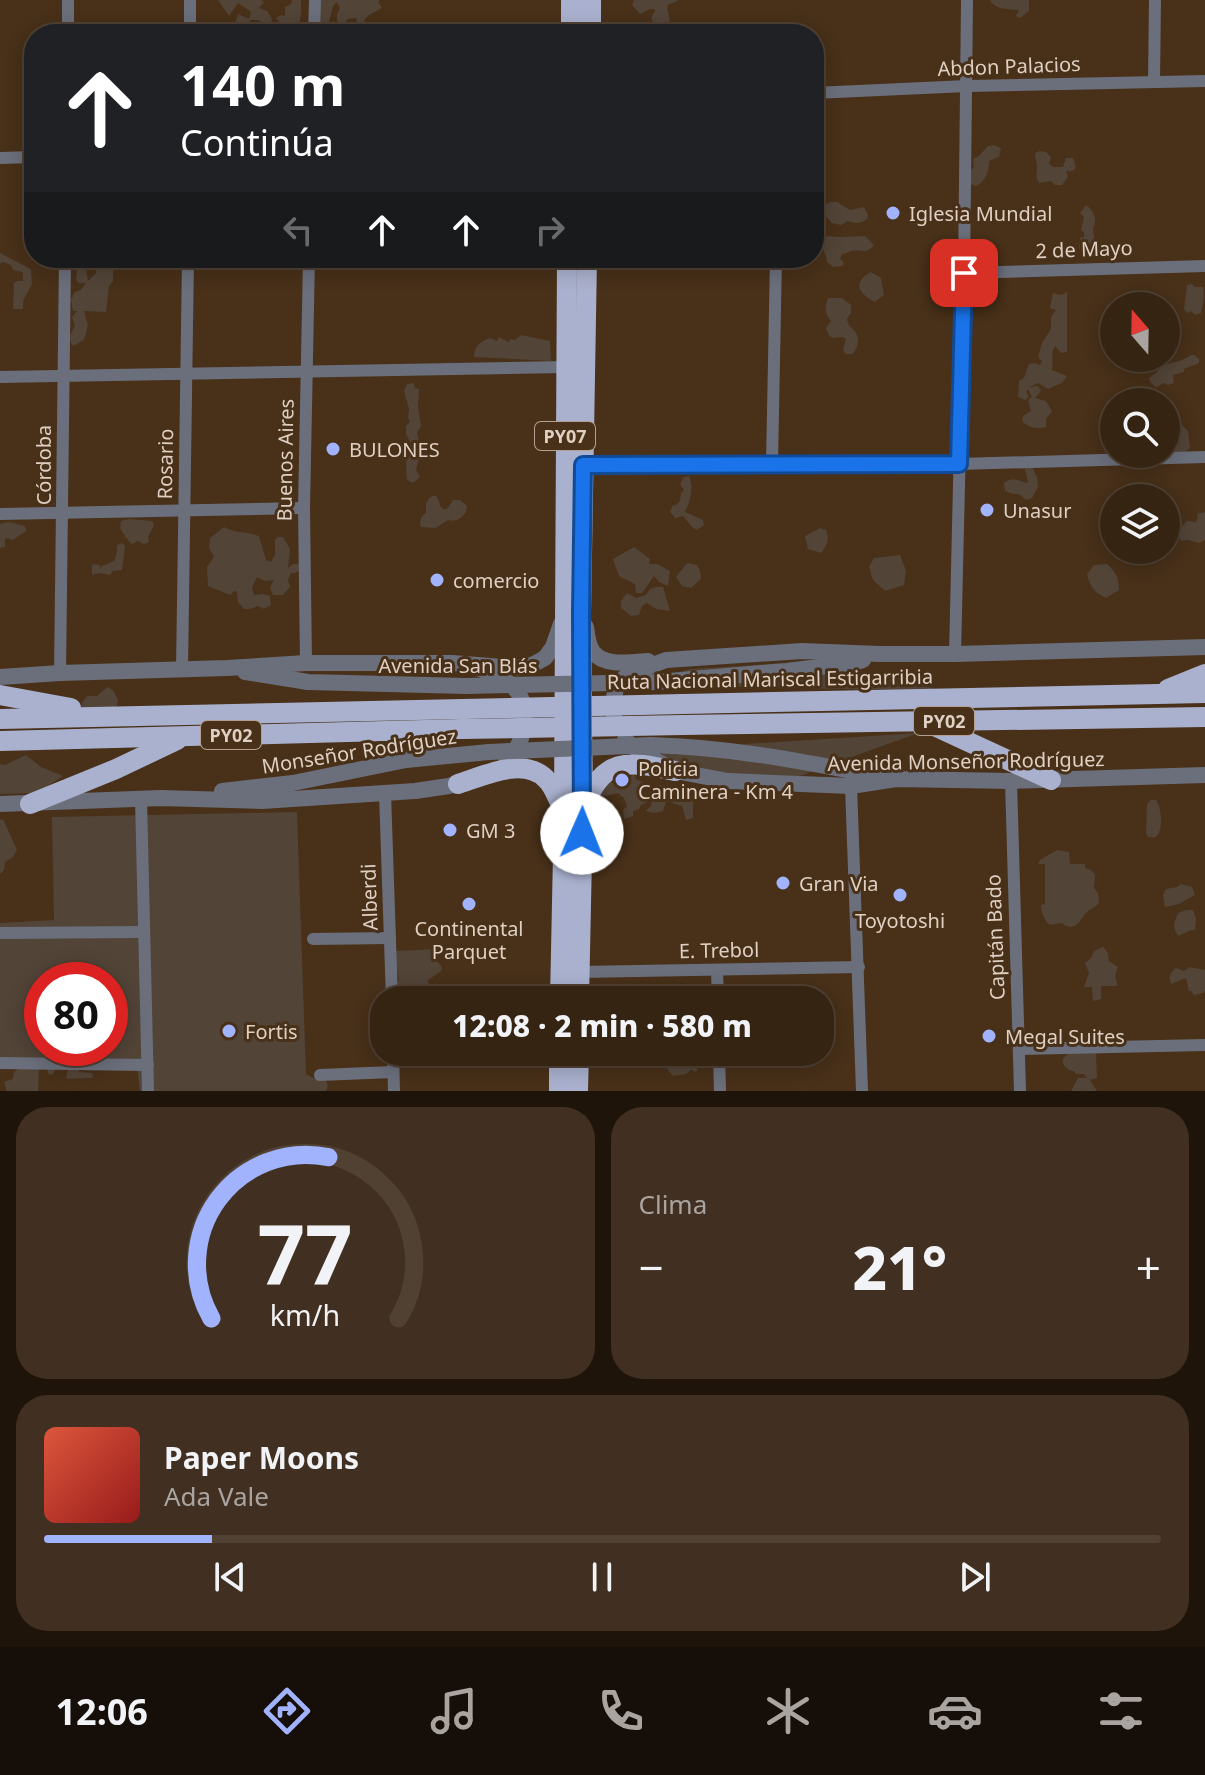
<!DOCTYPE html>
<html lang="es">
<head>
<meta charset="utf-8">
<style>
  body { margin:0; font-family:"Noto Sans",sans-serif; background:#413021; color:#f1f3f6; height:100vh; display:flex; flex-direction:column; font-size:30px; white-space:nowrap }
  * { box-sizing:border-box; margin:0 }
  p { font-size:26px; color:#aaa4a0 }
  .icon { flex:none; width:44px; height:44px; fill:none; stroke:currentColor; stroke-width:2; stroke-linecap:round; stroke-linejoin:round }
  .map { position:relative; height:1091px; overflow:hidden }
  .drawer { display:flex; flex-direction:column; gap:16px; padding:16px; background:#1e140a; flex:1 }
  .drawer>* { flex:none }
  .hud { position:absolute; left:24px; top:24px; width:800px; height:244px; border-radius:32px; box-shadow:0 4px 20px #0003,0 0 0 2px #504133; background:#202124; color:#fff; overflow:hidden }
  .needle { width:52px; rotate:340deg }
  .buttons { position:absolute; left:1100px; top:292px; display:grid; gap:16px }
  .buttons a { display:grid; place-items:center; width:80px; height:80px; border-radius:50%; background:#362413; box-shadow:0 4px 20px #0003,0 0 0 2px #504133; font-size:40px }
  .speed { position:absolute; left:24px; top:962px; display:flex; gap:16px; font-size:40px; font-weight:700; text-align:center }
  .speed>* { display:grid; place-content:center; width:104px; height:104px; border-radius:50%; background:#362413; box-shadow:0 4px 20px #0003,0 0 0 2px #504133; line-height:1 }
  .speed .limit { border:12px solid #d22; background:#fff; color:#111 }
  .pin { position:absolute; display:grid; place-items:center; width:68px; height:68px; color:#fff; margin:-34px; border-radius:16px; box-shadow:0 4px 12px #0006 }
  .me { position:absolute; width:88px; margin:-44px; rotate:1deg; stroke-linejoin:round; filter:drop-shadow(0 0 6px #0008) }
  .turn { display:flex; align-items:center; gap:28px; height:168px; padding:0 24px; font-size:36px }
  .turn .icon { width:104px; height:104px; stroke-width:2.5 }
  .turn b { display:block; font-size:56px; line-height:68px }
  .lanes { display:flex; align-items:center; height:76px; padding:0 24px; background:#0003; justify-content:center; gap:40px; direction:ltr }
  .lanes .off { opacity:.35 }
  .big { font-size:60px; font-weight:800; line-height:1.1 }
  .drawer .card { flex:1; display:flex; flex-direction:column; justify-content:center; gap:12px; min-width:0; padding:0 28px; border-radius:32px; background:#413021 }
  .drawer .dial { align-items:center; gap:0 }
  .dial svg { height:208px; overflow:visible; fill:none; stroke:#504133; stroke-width:7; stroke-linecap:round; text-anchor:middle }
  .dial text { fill:#f1f3f6; stroke:none }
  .song { display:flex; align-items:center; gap:24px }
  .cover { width:96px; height:96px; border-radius:12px; background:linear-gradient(135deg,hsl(10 70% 55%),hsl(0 70% 35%)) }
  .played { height:8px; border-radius:4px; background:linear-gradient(90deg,#a1b3fd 15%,#504133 15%) }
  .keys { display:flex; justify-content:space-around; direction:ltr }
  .heat { display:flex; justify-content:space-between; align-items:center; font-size:44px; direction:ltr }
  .drawer .tiles { flex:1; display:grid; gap:16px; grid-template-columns:1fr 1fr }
  .card:last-child { grid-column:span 2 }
  .trip { position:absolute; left:370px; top:986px; width:464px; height:80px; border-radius:32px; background:#362413; box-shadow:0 4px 20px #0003,0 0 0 2px #504133; font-weight:800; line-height:80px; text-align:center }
  .dock { display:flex; height:128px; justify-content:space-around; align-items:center; background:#160e08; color:#aaa4a0 }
  .dock .icon { width:56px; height:56px }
  .dock .active { color:#a1b3fd }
  .dock b { font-size:36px; color:#f1f3f6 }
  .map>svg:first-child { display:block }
  .green { fill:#524437; fill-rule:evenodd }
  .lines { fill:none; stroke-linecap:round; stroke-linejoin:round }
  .minor { stroke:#6b6f7b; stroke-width:12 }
  .tertiary { stroke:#6b6f7b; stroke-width:16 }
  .trunk { stroke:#aab1ce; stroke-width:20 }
  .tertiary-bridge { stroke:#6b6f7b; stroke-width:16 }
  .trunk-bridge { stroke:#aab1ce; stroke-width:20 }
  .route-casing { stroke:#114b97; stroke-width:20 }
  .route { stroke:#1a73e8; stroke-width:14 }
  .poi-dot { fill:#a1b3fd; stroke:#483019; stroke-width:3 }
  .labels { text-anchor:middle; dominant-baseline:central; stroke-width:6; stroke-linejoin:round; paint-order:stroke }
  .shield { fill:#483019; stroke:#b2a090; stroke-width:2 }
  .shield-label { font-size:18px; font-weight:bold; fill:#dfd0c3 }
  .street-label { font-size:20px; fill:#dfd0c3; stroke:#483019 }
  .poi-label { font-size:20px; fill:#dfd0c3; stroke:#483019; text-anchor:start }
</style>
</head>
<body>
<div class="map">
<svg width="1205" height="1091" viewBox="0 0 1205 1091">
  <rect width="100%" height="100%" fill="#483019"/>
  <!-- green -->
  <g class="green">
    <path d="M218,0H262L265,5L263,3L259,8L267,11L272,19L271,25L257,20H251L248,24H235L238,14L249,19L251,12L238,3L229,16Z"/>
    <path d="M292,0H301V15L297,34L291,31L292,34H288L276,18L281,15L285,16V7L291,4Z"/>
    <path d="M316,0H380L378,2L382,8C367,16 363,16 362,34H354L357,18L347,19L345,25L337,21V14L340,8L337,2L333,6L329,22L323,26L318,25Z"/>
    <path d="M634,0H679L668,5L667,8L670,20C665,26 661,27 654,24L651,18L655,11L654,9H650L640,14L632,5Z"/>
    <path d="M991,0H1029V11L1020,18L1016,16L1019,10C1008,9 997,10 990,1Z"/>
    <path d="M994,145L1001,148L999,157L989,161C989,172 986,181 976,186L971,184L969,173L974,167L973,159L979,156L988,146Z"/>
    <path d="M1040,151L1046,152L1051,157L1049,164L1053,167H1063L1066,158H1073L1076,167C1073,172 1071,171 1066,171L1068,177L1062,185H1055L1051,181L1039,183C1035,176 1037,174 1037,166C1037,162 1035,159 1035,153Z"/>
    <path d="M830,202H837L850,210L864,207L868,215L867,219C860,224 856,224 848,221L841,225L832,223L825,215L823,206Z"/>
    <path d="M1086,205C1094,211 1098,219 1093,229L1095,243L1092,254L1082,255L1079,248L1080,238L1084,237V232L1081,230L1084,217L1080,213Z"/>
    <path d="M829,236C841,238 852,236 865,236L874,245C867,255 860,249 851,251C848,252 845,254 842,254L840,259L844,263L842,266L833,267L827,262C827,253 820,250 823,239Z"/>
    <path d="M0,253L31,269L32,284L23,301V309H13L14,283L17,281H23V272L13,270L11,265L3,262L0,264Z"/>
    <path d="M97,258H132L131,261L116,266L113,272V281L109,286L106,312L84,311L88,325L84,340L73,346C67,336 71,334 75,326L72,317L77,311H73L71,300L75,292L81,290L86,283H79L76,280L77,269L82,267L86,270L88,281L96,273Z"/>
    <path d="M871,272L881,278L884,295L875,302C858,294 852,282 871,272Z"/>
    <path d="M1192,284L1195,287H1203C1205,294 1203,305 1201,313L1195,315L1191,311L1187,313L1184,309L1187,285Z"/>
    <path d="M1067,292V352L1061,353L1055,346C1050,354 1054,361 1052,370L1067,376L1062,383L1048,389L1038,383L1028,388L1038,386L1041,391L1035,398L1046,401L1052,411L1046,419V427C1036,429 1029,428 1022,421L1023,416L1031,411L1028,400L1032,397L1028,389L1026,392L1029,397L1025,400L1018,397L1019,381L1024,378L1029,364L1035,363L1040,365L1042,361L1038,357L1042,343L1051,329V317L1056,310L1050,308L1053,293L1061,295Z"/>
    <path d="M828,298H842L851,305V313L847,319L849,326C860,332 861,346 852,354H846L843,350L846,339L842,337L833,338L829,336L826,328L831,321C824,313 825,308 828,298Z"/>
    <path d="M521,335L550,341L551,361L474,357C474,346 481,341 490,338L497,341L499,337L509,342L510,339L515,340Z"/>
    <path d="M1191,355H1194L1199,359V363L1184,369V372L1173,375L1174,383L1168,385L1164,383L1156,387L1151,383L1149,378L1157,372L1158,368C1169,362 1181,363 1191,355Z"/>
    <path d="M414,383L415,388L419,389L418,407L421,426L417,432L420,446L416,452L419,458L416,470L420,477L413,483L407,480C406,468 405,455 411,444L406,434V426L410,422L408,418L409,409L404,391L407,384Z"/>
    <path d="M1180,423L1188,431L1190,448L1184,453H1169C1164,441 1172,431 1180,423Z"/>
    <path d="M1024,465H1031L1037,477L1038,487L1032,498L1026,500L1019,494H1013L1005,491L1004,483C1014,475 1018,482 1028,483Z"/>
    <path d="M689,476C694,487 690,503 685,512L703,520L704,525L697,530L692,527L683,516L675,518L670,512L673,505H676L680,501L681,493L684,490L680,484L684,477Z"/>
    <path d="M433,496H436C440,501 439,506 443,509H447L453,500H460L467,506L466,512C461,519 456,522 448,520L436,528L421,527C419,521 421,516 426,513V504L429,498Z"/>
    <path d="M1205,512V540L1199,543L1188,540L1181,541C1177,531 1180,529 1187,521L1196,522L1198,517L1197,514Z"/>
    <path d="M129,519L152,521L154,525L148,537L149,542L144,544L138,541L132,544C127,540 124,534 120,528L121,521Z"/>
    <path d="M9,522L25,526L26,531L13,540L5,538V547L0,548V524Z"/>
    <path d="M224,527C237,534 246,531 259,536L266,560L271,562L275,555V540L278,537H283L290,549L288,568L293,564H298L301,569L295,573H291L288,580L290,587L283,595H273L270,588L274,580L265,581L257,577L252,588L254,595L263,594L270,596L271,605L264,609L258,606L250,609H244L238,602L237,592L234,591L230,595L208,586L207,567L214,557L209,548L210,538Z"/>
    <path d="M820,528L826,530C830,539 827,545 821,553L808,549L805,536Z"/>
    <path d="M122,543L125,546L122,570L113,571L110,575L99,573L92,575V564L100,565V570L102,566L114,561L117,552V545Z"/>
    <path d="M634,547L650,559L649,564H657L670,571L668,586L659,582L654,576L642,593H636L635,584L619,576L613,559Z"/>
    <path d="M900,555L906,571L904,585L885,591L873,580L869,567L874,558Z"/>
    <path d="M687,563L697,565L700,571L701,579L691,588L682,586L676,577Z"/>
    <path d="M1107,564C1116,572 1119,578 1119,590L1106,598C1094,593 1090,586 1087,574L1094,565Z"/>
    <path d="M657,587H663L670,611L656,609L647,603L642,606L639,615L631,616L621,608V601L627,593L636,598L646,595L650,589Z"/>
    <path d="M802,662L947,691L682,686L644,681L691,669Z"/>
    <path d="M107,687L113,690L118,700L116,710L80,711L82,703L87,696H97Z"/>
    <path d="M918,733L800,776L725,775L634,751Z"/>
    <path d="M26,755L41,767L63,776L37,793L0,794V764L5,765Z"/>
    <path d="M634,774L637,780L643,782V790L648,798L649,793L658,785L669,786L673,792H689L693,794V818L686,820L682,806L669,802H666L663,811L654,813L645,811L651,806L652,801L649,799L648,802L641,805L639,809L633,811V816L624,819L623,810L627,806L624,798L618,793L598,798L610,782L613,783L616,780H626Z"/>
    <path d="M1151,800H1156C1162,808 1164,833 1155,837C1153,838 1150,837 1148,837L1146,833L1147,804Z"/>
    <path d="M297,812L306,1074L313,1078L324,1077L328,1086L326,1091H140L137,1067L77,1065L79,1072L92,1073L93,1078C84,1077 74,1080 66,1078L69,1064L56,1063L54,1073L50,1075L48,1073L46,1063L0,1060V923L54,920L52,817ZM42,980H110V1048H42Z"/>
    <path d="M3,819L17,850L13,857L5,862L4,870L0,874V820Z"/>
    <path d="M1057,850L1069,852L1070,864H1085V868L1091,870L1095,875L1094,888L1098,893L1099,903C1096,907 1092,908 1088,911C1079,918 1079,934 1061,923L1050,925C1044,921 1041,912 1041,905L1045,904V864H1038L1040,860Z"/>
    <path d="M1181,884L1192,887L1195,895L1179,904L1165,907L1163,895L1166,889L1177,887Z"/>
    <path d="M1186,910H1193L1196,919L1195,930H1191L1178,936C1172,927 1174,922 1178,913Z"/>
    <path d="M1103,947L1108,953L1109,961L1118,967L1115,976L1118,986H1101V999L1093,1001L1092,987H1084L1089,973L1085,963L1091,958L1094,951Z"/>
    <path d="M436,949L435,959L442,967L441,971L428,980L429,990L425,995L402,1000L396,995L394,986L399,980L397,968L391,967L396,951Z"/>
    <path d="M1189,967L1205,970V991L1203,993L1194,995L1191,991H1189L1186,978L1171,984C1168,976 1170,973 1176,968L1184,971Z"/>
    <path d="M1075,1049L1098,1051V1053L1096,1054L1097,1078L1090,1080L1097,1091H1071L1078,1078H1087L1084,1074H1076L1074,1071H1071C1056,1062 1064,1056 1075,1049Z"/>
    <path d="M672,1052H687L691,1062L698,1070L695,1072L691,1070L686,1074L673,1076L668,1070L666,1057Z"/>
    <path d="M21,1067H39L38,1091H7L4,1082L13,1079L14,1072Z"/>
  </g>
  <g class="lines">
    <!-- minor -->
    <g class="minor">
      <path d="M68,34V0"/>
      <path d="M190,34V0"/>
      <path d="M314,34L315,0"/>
      <path d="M1154,82L1155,0"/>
      <path d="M814,93L967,86L1205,81"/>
      <path d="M0,158L34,157"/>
      <path d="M964,273L1205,266"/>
      <path d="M0,377L565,367"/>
      <path d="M772,463L776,258"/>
      <path d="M583,465L959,464L1205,457"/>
      <path d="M0,514L304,508"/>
      <path d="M955,654L964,273L967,0"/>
      <path d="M306,663L304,508L309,258"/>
      <path d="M182,670L188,258"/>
      <path d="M60,673L65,258"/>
      <path d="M1011,781L1020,1091"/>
      <path d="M851,786L862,1091"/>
      <path d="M385,793L392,1000"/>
      <path d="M141,799L148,1091"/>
      <path d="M0,933L144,932"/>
      <path d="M313,939L390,938"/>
      <path d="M717,970L718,1000"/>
      <path d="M580,972L859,967"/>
      <path d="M1019,1049L1205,1045"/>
      <path d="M393,1052L394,1091"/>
      <path d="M719,1052L720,1091"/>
      <path d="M0,1063L148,1065"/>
      <path d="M320,1075L393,1072"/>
    </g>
    <!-- tertiary -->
    <g class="tertiary">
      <path d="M586,627C587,635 588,645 593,652C604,667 632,662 648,661"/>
      <path d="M469,665C501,676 529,685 524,725C522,739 518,750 506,758"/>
      <path d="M245,672L308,682L466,686"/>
      <path d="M0,677L60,673L227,668L306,663H452L515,668L532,665L545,658L553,647L561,624"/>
      <path d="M658,682L786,671L854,663L863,660"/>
      <path d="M614,716V697L616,689L623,679L629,674L666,660L802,651L880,654H955L1205,647"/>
      <path d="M625,740L640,752L675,771L728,781L851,786L896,779L1011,781L1205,775"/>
      <path d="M651,745C730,747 806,762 883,777"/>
      <path d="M222,791L293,783L406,760L489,752"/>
      <path d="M0,804L161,798L262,801L415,791L449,786L468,779"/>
    </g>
    <!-- trunk -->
    <g class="trunk">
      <path d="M571,34V0"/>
      <path d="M591,34V0"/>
      <path d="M1168,689L1205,674"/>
      <path d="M0,695L71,708"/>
      <path d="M683,704L1205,693"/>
      <path d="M0,719L463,709"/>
      <path d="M683,725L1205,717"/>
      <path d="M932,725L1051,780"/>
      <path d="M0,741L462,729"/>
      <path d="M458,784C483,776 524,756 546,779C554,786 557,798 562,807"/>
      <path d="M30,804L116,769L177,740"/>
      <path d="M583,809L581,613L587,258"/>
      <path d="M560,1000L564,805L567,258"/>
      <path d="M579,1000L583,809C603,757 626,760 675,771"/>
      <path d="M559,1091V1052"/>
      <path d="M578,1091L579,1052"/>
    </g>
    <!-- tertiary-bridge -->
    <g class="tertiary-bridge">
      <path d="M466,686L658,682"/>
      <path d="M489,752L651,745"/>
    </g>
    <!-- trunk-bridge -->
    <g class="trunk-bridge">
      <path d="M463,709L683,704"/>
      <path d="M462,729L683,725"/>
    </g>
  </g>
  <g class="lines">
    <!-- route casing -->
    <g class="route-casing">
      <path id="route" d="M582,833L581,613L583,465L959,464L964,273"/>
    </g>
    <!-- route -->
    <use href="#route" class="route"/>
  </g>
  <!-- markers -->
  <g class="poi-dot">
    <circle cx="893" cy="213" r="8"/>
    <circle cx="333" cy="449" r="8"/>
    <circle cx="987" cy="510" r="8"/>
    <circle cx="437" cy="580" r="8"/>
    <circle cx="622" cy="780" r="8"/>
    <circle cx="450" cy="830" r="8"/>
    <circle cx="783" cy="883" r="8"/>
    <circle cx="900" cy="895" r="8"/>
    <circle cx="469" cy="904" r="8"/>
    <circle cx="229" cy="1031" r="8"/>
    <circle cx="989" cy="1036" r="8"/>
  </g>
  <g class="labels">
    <!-- shield labels -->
    <g class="shield">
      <rect x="535" y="422" width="60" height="28" rx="6"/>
      <rect x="914" y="707" width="60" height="28" rx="6"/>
      <rect x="201" y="721" width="60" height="28" rx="6"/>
    </g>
    <g class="shield-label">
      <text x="565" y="436">PY07</text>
      <text x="944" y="721">PY02</text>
      <text x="231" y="735">PY02</text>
    </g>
    <!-- street labels -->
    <g class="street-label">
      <text transform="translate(1009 66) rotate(-2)">Abdon Palacios</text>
      <text transform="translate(1084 249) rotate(-2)">2 de Mayo</text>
      <text transform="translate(285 460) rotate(-89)">Buenos Aires</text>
      <text transform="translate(165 464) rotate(-89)">Rosario</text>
      <text transform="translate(43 465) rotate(-90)">Córdoba</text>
      <text x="458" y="665">Avenida San Blás</text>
      <text transform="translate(770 679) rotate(-1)">Ruta Nacional Mariscal Estigarribia</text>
      <text transform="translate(359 751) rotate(-9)">Monseñor Rodríguez</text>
      <text transform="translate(966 761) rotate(-1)">Avenida Monseñor Rodríguez</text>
      <text transform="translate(369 897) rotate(-92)">Alberdi</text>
      <text transform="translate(995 937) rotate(-92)">Capitán Bado</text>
      <text transform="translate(719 950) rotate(-1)">E. Trebol</text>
    </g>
    <!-- poi labels -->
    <g class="poi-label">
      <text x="909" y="213">Iglesia Mundial</text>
      <text x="349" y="449">BULONES</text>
      <text x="1003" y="510">Unasur</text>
      <text x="453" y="580">comercio</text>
      <text x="638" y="768">Policia<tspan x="638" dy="23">Caminera - Km 4</tspan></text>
      <text x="466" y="830">GM 3</text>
      <text x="799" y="883">Gran Via</text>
      <text x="900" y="920" text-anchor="middle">Toyotoshi</text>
      <text x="469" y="928" text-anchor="middle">Continental<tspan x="469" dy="23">Parquet</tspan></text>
      <text x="245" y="1031">Fortis</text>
      <text x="1005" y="1036">Megal Suites</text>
    </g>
  </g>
</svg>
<div class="buttons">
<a><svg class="needle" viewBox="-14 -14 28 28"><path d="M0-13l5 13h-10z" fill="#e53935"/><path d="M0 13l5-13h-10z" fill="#aaa4a0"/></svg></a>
<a><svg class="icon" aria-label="search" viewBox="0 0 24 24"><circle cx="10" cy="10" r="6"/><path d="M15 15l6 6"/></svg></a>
<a><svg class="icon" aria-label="layers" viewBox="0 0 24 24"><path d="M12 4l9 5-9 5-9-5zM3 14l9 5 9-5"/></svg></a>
</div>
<div class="speed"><div class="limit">80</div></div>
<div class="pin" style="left:964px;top:273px;background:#d93025"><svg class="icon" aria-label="arrive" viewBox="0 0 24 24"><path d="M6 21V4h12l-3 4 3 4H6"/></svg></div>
<svg class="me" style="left:582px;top:833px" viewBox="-20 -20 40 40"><circle r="19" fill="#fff"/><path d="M0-13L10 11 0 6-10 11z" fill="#1a73e8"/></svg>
<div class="trip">12:08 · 2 min · 580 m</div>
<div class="hud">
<div class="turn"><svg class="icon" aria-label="ahead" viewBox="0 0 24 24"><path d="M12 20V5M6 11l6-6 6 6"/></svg><div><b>140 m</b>Continúa</div></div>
<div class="lanes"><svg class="icon off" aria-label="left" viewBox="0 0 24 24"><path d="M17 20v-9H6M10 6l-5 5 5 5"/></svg><svg class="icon" aria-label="ahead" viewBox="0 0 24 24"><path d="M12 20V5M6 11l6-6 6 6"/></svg><svg class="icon" aria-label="ahead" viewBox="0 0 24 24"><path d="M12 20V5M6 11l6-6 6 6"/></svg><svg class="icon off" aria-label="right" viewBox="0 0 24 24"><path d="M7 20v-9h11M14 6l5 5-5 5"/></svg></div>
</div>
</div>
<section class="drawer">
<div class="tiles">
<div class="card dial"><svg viewBox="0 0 100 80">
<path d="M14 69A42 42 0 1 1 86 69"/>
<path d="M14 69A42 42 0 0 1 59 7" stroke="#a1b3fd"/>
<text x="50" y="56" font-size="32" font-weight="700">77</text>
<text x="50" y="72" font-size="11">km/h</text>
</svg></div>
<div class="card"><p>Clima</p>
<div class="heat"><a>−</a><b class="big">21°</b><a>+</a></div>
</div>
<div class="card">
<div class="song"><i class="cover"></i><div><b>Paper Moons</b><p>Ada Vale</p></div></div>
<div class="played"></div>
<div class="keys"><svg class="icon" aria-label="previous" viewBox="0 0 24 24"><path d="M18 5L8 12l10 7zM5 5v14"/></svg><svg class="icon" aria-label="pause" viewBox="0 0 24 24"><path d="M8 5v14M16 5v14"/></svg><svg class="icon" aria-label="next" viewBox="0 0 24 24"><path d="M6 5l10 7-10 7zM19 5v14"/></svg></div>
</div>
</div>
</section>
<nav class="dock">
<b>12:06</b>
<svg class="icon active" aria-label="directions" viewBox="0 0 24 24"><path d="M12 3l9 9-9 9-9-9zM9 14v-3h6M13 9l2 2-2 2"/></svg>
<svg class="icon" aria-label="music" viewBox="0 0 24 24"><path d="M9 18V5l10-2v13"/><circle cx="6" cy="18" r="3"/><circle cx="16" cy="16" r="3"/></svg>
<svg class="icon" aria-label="phone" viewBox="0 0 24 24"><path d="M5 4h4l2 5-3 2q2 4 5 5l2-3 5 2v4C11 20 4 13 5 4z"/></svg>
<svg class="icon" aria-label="climate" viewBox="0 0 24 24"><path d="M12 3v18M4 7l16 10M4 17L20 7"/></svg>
<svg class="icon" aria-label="car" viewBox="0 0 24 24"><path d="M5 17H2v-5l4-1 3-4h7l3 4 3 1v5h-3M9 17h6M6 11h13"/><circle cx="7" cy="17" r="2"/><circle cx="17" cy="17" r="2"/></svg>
<svg class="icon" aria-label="filters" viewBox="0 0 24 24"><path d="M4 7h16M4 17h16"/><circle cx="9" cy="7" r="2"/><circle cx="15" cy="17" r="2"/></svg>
</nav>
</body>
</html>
